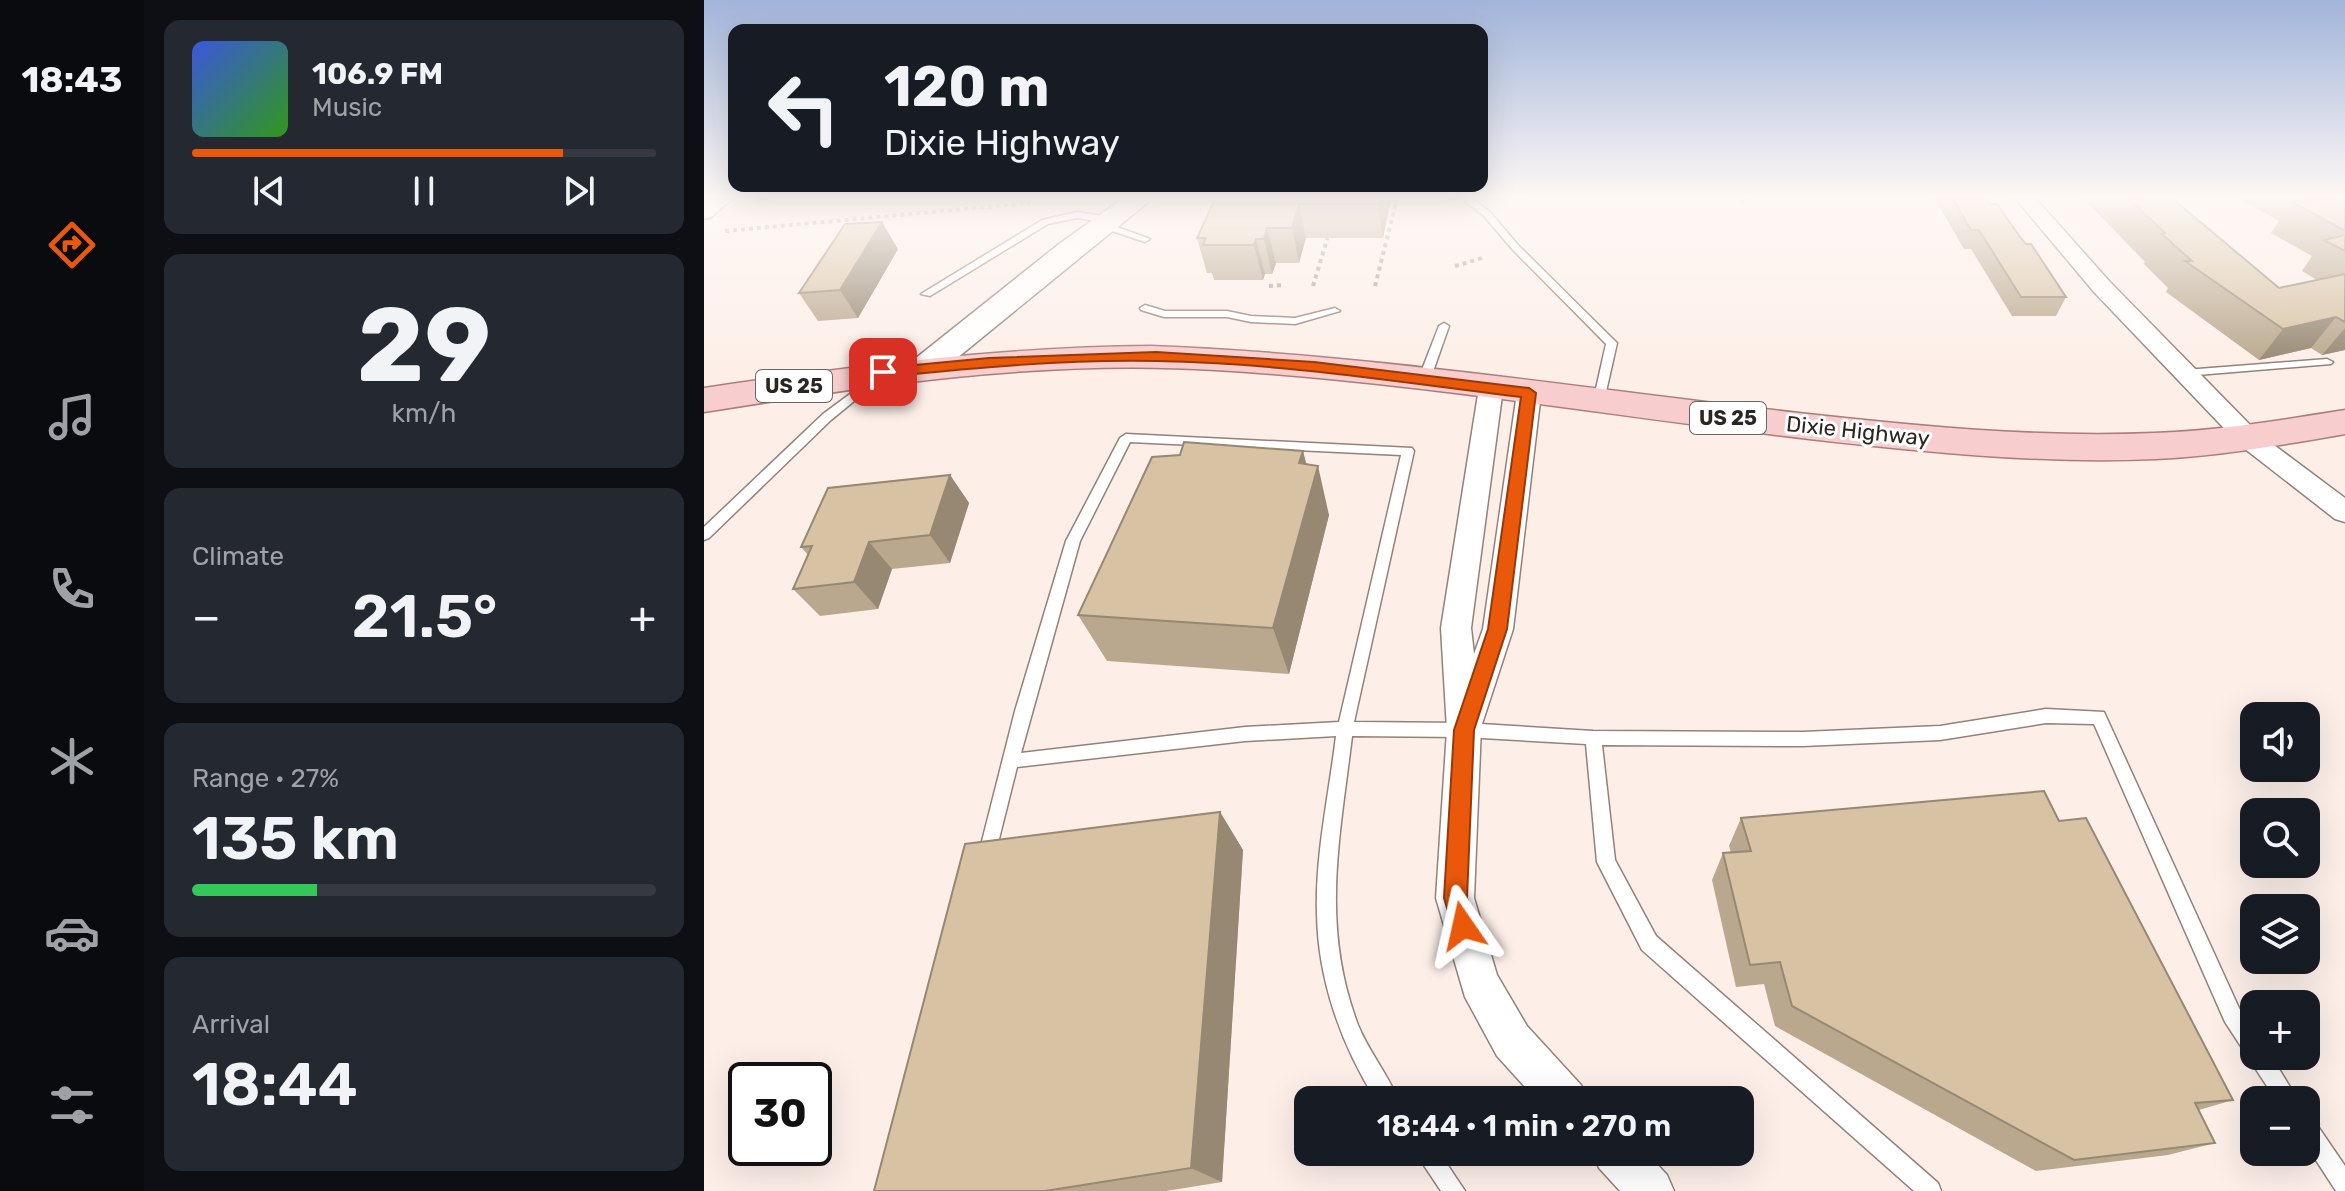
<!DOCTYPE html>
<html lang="en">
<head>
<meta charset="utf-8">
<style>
  body { margin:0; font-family:Rubik,sans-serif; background:#242831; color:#f1f3f6; height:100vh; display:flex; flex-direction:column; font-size:30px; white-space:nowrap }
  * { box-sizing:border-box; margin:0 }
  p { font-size:26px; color:#9ea1a6 }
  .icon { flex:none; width:44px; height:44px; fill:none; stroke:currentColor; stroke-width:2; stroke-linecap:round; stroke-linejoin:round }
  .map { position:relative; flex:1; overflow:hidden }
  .details { display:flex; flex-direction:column; gap:20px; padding:20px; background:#0d0f14; width:560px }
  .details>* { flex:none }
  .guide { position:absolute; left:24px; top:24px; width:760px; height:168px; border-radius:16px; box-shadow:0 8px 32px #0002; background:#171b24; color:#f1f3f6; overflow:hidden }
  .controls { position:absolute; left:1536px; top:702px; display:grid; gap:16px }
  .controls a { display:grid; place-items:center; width:80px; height:80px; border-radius:16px; background:#171b24; box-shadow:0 8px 32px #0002; font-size:40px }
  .speed { position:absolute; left:24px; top:1062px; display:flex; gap:16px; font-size:40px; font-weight:700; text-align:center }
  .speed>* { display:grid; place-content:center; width:104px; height:104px; border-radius:50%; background:#171b24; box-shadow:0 8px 32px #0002; line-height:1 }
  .speed .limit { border:4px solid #111; border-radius:12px; background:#fff; color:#111 }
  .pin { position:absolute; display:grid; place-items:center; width:68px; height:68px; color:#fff; margin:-34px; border-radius:16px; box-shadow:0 4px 12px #0006 }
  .me { position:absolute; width:88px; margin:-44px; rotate:349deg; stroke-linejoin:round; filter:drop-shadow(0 0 6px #0008) }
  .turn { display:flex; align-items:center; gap:28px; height:168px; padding:0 24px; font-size:36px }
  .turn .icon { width:104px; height:104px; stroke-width:2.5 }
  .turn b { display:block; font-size:56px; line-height:68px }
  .big { font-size:60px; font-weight:600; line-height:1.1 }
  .details .widget { flex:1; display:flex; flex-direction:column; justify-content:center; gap:12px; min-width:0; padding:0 28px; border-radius:16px; background:#242831 }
  .details .dial { align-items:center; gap:0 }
  .dial b { font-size:104px; line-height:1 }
  .song { display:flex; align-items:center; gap:24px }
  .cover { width:96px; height:96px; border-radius:12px; background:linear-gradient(135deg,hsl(230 70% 55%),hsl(110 70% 35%)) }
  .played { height:8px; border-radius:4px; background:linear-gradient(90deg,#ea580c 80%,#363941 80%) }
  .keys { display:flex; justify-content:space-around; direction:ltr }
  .heat { display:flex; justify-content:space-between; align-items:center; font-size:44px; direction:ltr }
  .charge { height:12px; border-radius:6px; background:linear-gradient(90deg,#34c759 27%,#363941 0) }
  .trip { position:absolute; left:590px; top:1086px; width:460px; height:80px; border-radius:16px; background:#171b24; box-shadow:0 8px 32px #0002; font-weight:600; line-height:80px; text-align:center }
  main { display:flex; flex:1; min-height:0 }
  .dock { display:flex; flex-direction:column; width:144px; justify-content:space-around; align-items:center; background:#090b0e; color:#9ea1a6 }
  .dock .icon { width:56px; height:56px }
  .dock .selected { color:#ea580c }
  .dock b { font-size:36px; color:#f1f3f6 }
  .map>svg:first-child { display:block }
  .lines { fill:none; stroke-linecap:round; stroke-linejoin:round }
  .lane-casing { stroke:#91827a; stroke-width:3 }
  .street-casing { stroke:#91827a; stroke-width:3 }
  .secondary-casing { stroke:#91827a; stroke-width:3 }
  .primary-casing { stroke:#ac7c7c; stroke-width:3 }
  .path { stroke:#a99f99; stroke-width:4; stroke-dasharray:4 4; stroke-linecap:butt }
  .lane { fill:#fff; fill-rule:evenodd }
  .street { fill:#fff; fill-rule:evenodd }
  .secondary { fill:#fff; fill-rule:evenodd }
  .primary { fill:#f7cdcd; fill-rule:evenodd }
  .wall { fill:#b9a88d }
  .shaded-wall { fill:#968873 }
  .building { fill:#d7c3a4; stroke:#968873; stroke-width:2 }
  .route { fill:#ea580c; stroke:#983908; stroke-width:2 }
  .labels { text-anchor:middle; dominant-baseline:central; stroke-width:6; stroke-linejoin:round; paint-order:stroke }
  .shield { fill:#fff; stroke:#6b6765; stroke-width:2 }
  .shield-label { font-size:20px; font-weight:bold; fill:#2c2623 }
  .street-label { font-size:22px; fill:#2c2623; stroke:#fff }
</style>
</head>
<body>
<main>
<nav class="dock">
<b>18:43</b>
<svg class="icon selected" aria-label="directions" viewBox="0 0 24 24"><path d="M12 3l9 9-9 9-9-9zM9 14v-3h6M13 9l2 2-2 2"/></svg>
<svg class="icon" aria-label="music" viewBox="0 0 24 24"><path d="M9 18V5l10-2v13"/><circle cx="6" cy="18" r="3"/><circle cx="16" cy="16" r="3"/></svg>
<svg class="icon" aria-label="phone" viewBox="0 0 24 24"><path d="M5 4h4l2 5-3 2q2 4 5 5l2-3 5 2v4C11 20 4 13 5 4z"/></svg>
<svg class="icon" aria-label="climate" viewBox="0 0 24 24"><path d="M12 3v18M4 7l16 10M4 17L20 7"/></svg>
<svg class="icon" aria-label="car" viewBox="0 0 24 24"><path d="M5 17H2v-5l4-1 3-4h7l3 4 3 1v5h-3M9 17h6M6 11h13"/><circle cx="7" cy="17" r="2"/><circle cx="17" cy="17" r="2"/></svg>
<svg class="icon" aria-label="filters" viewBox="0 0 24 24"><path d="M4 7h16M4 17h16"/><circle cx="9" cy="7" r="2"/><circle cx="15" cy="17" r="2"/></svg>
</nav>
<section class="details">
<div class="widget">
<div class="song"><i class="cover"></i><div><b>106.9 FM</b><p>Music</p></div></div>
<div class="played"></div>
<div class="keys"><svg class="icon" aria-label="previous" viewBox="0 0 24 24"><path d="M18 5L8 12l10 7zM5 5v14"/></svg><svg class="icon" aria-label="pause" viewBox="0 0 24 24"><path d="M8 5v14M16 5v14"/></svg><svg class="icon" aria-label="next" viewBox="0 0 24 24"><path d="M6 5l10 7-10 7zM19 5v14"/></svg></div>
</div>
<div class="widget dial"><b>29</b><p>km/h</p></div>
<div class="widget"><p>Climate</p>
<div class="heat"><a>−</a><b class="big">21.5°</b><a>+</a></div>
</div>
<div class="widget"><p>Range · 27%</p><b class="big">135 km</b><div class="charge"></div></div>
<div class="widget"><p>Arrival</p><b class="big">18:44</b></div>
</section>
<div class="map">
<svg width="1641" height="1191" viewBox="0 0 1641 1191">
  <rect width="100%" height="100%" fill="#fdefe8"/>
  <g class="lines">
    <!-- lane casing -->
    <g class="lane-casing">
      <g id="lane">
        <path d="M758,199H768L785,211L815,246L913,343L899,405H891L889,402L902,344L809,250L779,215Z"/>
        <path d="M373,212L406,217L411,220L406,223L373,218L344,224L226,296L217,294L338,220Z"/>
        <path d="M396,223H402L446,239L441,242L396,227Z"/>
        <path d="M441,305L461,311H523L547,316L591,318L631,308L636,311L591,324L547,322L523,317H460L437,310L436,308Z"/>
        <path d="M740,323L745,326L726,380L724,382H716L714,380L735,326Z"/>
        <path d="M1623,359L1629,362L1627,364L1481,376L1475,373L1481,370Z"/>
        <path d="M173,374L179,377L177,379L127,420L5,538L0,540V527L119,414Z"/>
        <path d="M422,434L708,448L710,451L650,722L760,723L889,731L1099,732L1236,726L1342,709L1400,712L1535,1008L1550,1031V1056H1567L1594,1100H1572L1521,1022L1390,724L1342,723L1236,740L1099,746L898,745L911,860L952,936L1234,1183L1237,1191H1210L938,950L893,862L882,744L760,737L648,736C636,837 616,925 654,1025C665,1052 684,1074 694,1100H672C637,1045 614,979 613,914C611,855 625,795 632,736L541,741L313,767L289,863L283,865L277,863L274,857L311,711L362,541L416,438ZM426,442L697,455L635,722L541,727L317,753L376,541Z"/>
        <path d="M1602,1116L1609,1119L1641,1166V1191H1632L1602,1145Z"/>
        <path d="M711,1152H735L761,1191H737Z"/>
      </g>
    </g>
    <!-- street casing -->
    <g class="street-casing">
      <g id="street">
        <path d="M6,199H28L7,217L0,219V204Z"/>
        <path d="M1312,199H1332L1406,282L1554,433L1641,498V522L1631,519L1536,445L1390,292Z"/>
        <path d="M787,380L796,383L799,388L767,628L770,654L779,629L813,393L816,388H834L837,393L809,629L777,727L770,898L793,975L823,1026L877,1085L884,1100H833L793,1056L761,997L732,898L743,730L737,628L775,388L778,383Z"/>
        <path d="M888,1152H942L963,1175L970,1191H916L895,1168Z"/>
      </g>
    </g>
    <!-- secondary casing -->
    <g class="secondary-casing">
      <path id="secondary" d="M418,199H448L231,376L219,379L207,376L202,369L207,362L355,244Z"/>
    </g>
    <!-- primary casing -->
    <g class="primary-casing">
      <path id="primary" d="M447,346C664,354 879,389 1095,413C1212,426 1331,438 1450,433C1514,431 1578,420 1641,410V434C1578,445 1516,456 1452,459C1336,464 1220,452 1105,439C907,416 710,382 511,370C340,359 169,385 0,412V388C149,366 296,347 447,346Z"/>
    </g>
    <!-- path -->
    <g class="path">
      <path d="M1037,203L1045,199"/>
      <path d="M21,231L326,203"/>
      <path d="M751,266L778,258"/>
      <path d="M565,286L581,285"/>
      <path d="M609,286L625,233"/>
      <path d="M671,286L693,199"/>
    </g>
    <!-- lane -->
    <use href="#lane" class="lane"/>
    <!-- street -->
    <use href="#street" class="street"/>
    <!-- secondary -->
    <use href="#secondary" class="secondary"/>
    <!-- primary -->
    <use href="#primary" class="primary"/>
  </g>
  <!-- wall -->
  <g class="wall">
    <path d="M511,199H687L679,238H602L595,263H572L568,274H561L559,280H510L508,273H503L493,238Z"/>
    <path d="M1231,199H1282L1316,237L1362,297L1352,316H1308L1267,249H1260Z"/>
    <path d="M1380,199H1469L1575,288L1613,280L1598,271L1608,256L1567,233L1575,221L1536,199H1641V350L1618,355L1607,348L1555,360L1462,292L1464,288L1440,264L1441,262Z"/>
    <path d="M194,249L154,318L114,321L95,293Z"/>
    <path d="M599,451L602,464L625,515L585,674L403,661L374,615Z"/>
    <path d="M246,475L265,503L246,563L188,569L174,609L116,616L89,589L104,555L97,547Z"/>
    <path d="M516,812L539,850L518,1182L462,1191H170Z"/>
    <path d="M1037,818L1355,821L1529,1100L1495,1110L1511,1143L1464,1155L1332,1171L1071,1026L1060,984L1032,987L1008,880L1019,853H1027L1025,846Z"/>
  </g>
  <!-- shaded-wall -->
  <g class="shaded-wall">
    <path d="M675,199H687L679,238L674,204Z"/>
    <path d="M595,204L602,238L595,263L588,228Z"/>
    <path d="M178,222L194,249L154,318L136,290Z"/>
    <path d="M563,228L572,263L568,274L560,239Z"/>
    <path d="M552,239L561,274L559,280L550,245Z"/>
    <path d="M1632,317L1607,348L1555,360L1579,329Z"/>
    <path d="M1641,328V350L1618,355Z"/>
    <path d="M599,451L608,487L614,466L625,515L585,674L569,628L595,463Z"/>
    <path d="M246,475L265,503L246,563L226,535Z"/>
    <path d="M165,542L188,569L174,609L150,582Z"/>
    <path d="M516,812L539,850L518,1182L487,1168Z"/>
  </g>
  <!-- building -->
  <g class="building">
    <path d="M511,199H675L674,204H595L588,228H563L560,239H552L550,245H499L502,238H493Z"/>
    <path d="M1249,199H1282L1286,204H1293L1316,237L1322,244H1327L1362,297H1317L1275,230H1267Z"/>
    <path d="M1425,199H1469L1575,288L1641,274V322L1632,317L1579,329L1481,261H1488L1458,234L1461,233Z"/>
    <path d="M1611,199H1641V231L1588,202L1615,201Z"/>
    <path d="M178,222L136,290L95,293L141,224Z"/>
    <path d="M1641,235V251L1620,240Z"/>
    <path d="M480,442L599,451L595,463L614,466L569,628L374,615L448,457L476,455Z"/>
    <path d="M246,475L226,535L165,542L150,582L89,589L108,546L97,547L124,488Z"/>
    <path d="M1340,791L1355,821L1382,818L1529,1100L1491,1103L1511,1143L1370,1160L1088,1006L1076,962L1046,965L1019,853L1047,851L1037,818Z"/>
    <path d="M516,812L487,1168L341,1191H170L261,844Z"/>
  </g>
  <!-- sky -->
  <linearGradient id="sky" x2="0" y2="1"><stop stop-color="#a1b4da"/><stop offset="0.54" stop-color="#fef8f5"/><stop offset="1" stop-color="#fef8f5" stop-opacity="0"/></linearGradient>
  <rect width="1641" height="366" fill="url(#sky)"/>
  <!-- route -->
  <path class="route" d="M452,352L610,362L825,388L832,393L803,629L770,730L763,898L771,926L768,935L759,938L751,935L740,898L750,730L784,629L817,397C696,382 575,363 453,361C362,359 270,368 179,377L172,372L179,368L285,358Z"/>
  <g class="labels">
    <!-- shield labels -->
    <g class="shield">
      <rect x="52" y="370" width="76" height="32" rx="6"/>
      <rect x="986" y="402" width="76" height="32" rx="6"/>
    </g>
    <g class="shield-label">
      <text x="90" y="386">US 25</text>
      <text x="1024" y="418">US 25</text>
    </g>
    <!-- street labels -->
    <g class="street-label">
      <text transform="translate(1154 431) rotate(6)">Dixie Highway</text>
    </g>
  </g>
</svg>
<div class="controls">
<a><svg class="icon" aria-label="sound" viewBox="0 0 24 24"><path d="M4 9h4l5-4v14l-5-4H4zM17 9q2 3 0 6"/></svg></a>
<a><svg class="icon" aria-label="search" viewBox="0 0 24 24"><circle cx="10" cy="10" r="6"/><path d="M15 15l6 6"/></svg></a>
<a><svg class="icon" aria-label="layers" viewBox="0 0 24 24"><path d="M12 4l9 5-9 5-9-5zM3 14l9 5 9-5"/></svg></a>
<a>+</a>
<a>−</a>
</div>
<div class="speed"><div class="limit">30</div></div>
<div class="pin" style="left:179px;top:372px;background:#d93025"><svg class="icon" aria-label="arrive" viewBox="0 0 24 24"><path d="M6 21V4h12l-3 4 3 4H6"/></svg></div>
<svg class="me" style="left:759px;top:926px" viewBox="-20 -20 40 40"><path d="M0-17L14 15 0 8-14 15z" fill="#ea580c" stroke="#fff" stroke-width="4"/></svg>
<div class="trip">18:44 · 1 min · 270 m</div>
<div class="guide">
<div class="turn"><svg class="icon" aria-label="left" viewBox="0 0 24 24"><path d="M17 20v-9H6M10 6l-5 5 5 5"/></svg><div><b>120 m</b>Dixie Highway</div></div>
</div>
</div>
</main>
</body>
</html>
